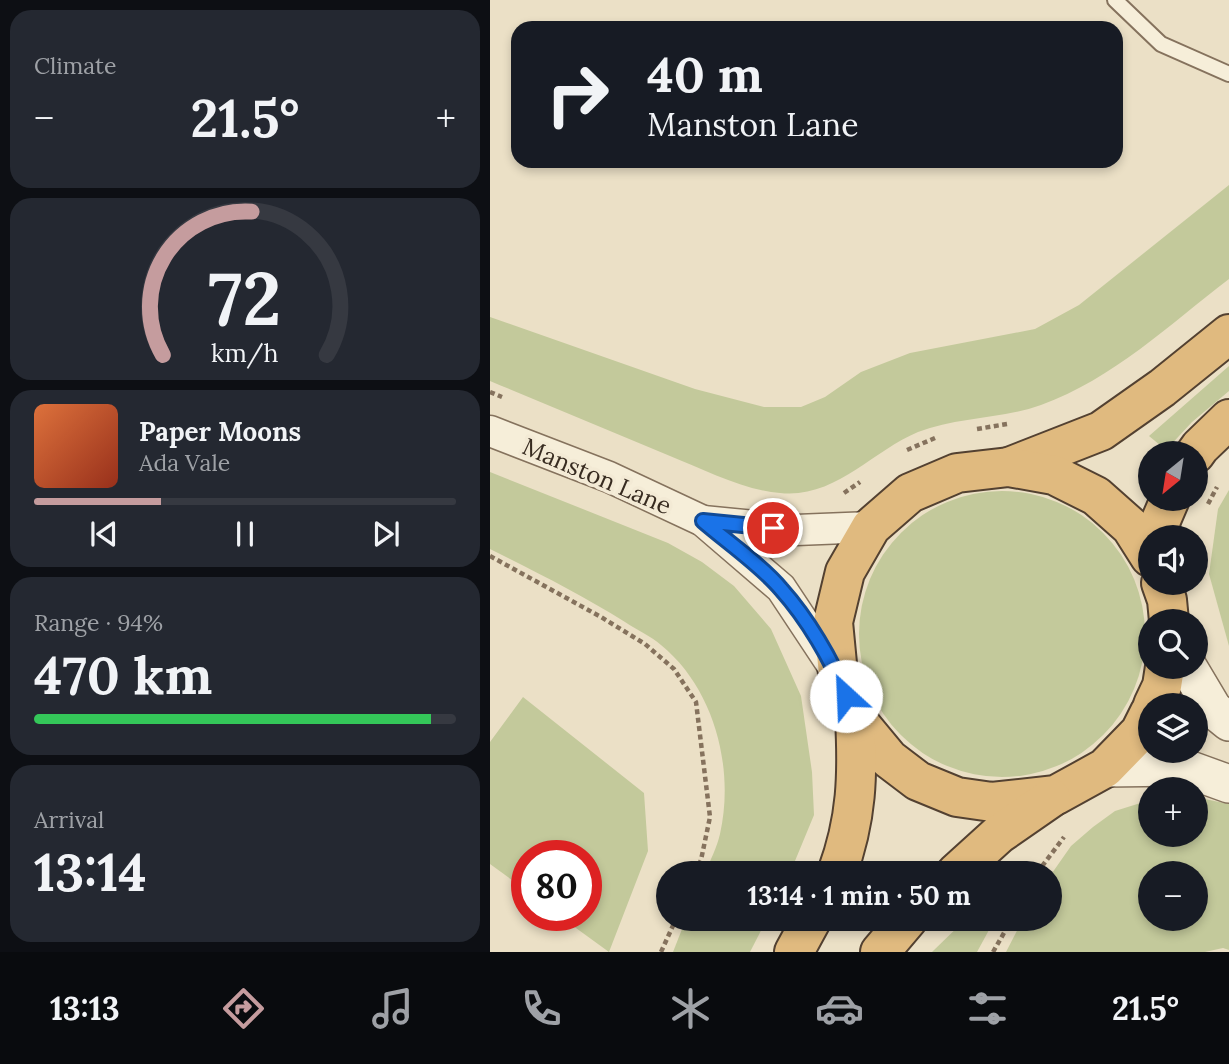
<!DOCTYPE html>
<html lang="en">
<head>
<meta charset="utf-8">
<style>
  body { margin:0; font-family:Lora,serif; background:#242831; color:#f1f3f6; height:100vh; display:flex; flex-direction:column; font-size:26px; white-space:nowrap }
  * { box-sizing:border-box; margin:0 }
  p { font-size:23px; color:#9ea1a6 }
  .icon { flex:none; width:38px; height:38px; fill:none; stroke:currentColor; stroke-width:2; stroke-linecap:round; stroke-linejoin:round }
  .map { position:relative; flex:1; overflow:hidden }
  .sheet { display:flex; flex-direction:column; gap:10px; padding:10px; background:#0d0f14; width:490px }
  .sheet>* { flex:none }
  .banner { position:absolute; left:21px; top:21px; width:612px; height:147px; border-radius:21px; box-shadow:0 4px 10px #0003; background:#171b24; color:#f1f3f6; overflow:hidden }
  .needle { width:46px; rotate:210deg }
  .buttons { position:absolute; left:648px; top:441px; display:grid; gap:14px }
  .buttons a { display:grid; place-items:center; width:70px; height:70px; border-radius:50%; background:#171b24; box-shadow:0 4px 10px #0003; font-size:35px }
  .speed { position:absolute; left:21px; top:840px; display:flex; gap:14px; font-size:35px; font-weight:700; text-align:center }
  .speed>* { display:grid; place-content:center; width:91px; height:91px; border-radius:50%; background:#171b24; box-shadow:0 4px 10px #0003; line-height:1 }
  .speed .limit { border:10px solid #d22; background:#fff; color:#111 }
  .pin { position:absolute; display:grid; place-items:center; width:60px; height:60px; color:#fff; margin:-30px; border:4px solid #fff; border-radius:50%; box-shadow:0 2px 7px #0007 }
  .me { position:absolute; width:77px; margin:-38px; rotate:335deg; stroke-linejoin:round; filter:drop-shadow(0 0 5px #0008) }
  .turn { display:flex; align-items:center; gap:24px; height:147px; padding:0 21px; font-size:32px }
  .turn .icon { width:91px; height:91px; stroke-width:2.5 }
  .turn b { display:block; font-size:49px; line-height:60px }
  .big { font-size:52px; font-weight:700; line-height:1.1 }
  .sheet .tile { flex:1; display:flex; flex-direction:column; justify-content:center; gap:10px; min-width:0; padding:0 24px; border-radius:21px; background:#242831 }
  .sheet .dial { align-items:center; gap:0 }
  .dial svg { height:182px; overflow:visible; fill:none; stroke:#363941; stroke-width:7; stroke-linecap:round; text-anchor:middle }
  .dial text { fill:#f1f3f6; stroke:none }
  .song { display:flex; align-items:center; gap:21px }
  .cover { width:84px; height:84px; border-radius:10px; background:linear-gradient(135deg,hsl(20 70% 55%),hsl(10 70% 35%)) }
  .played { height:7px; border-radius:4px; background:linear-gradient(90deg,#c59c9e 30%,#363941 30%) }
  .keys { display:flex; justify-content:space-around; direction:ltr }
  .heat { display:flex; justify-content:space-between; align-items:center; font-size:38px; direction:ltr }
  .charge { height:10px; border-radius:5px; background:linear-gradient(90deg,#34c759 94%,#363941 0) }
  .trip { position:absolute; left:166px; top:861px; width:406px; height:70px; border-radius:35px; background:#171b24; box-shadow:0 4px 10px #0003; font-weight:700; line-height:70px; text-align:center }
  .tabs { display:flex; height:112px; justify-content:space-around; align-items:center; background:#090b0e; color:#9ea1a6 }
  .tabs .icon { width:49px; height:49px }
  .tabs .on { color:#c59c9e }
  .tabs b { font-size:32px; color:#f1f3f6 }
  main { display:flex; flex:1; min-height:0 }
  .map>svg:first-child { display:block }
  .green { fill:#c3c99b; fill-rule:evenodd }
  .lines { fill:none; stroke-linecap:round; stroke-linejoin:round }
  .service-casing { stroke:#85725d; stroke-width:18 }
  .minor-casing { stroke:#85725d; stroke-width:33 }
  .tertiary-casing { stroke:#85725d; stroke-width:40 }
  .trunk-casing { stroke:#534131; stroke-width:42 }
  .path { stroke:#85725d; stroke-width:4.5; stroke-dasharray:5 3.5; stroke-linecap:butt }
  .service { stroke:#f6eed9; stroke-width:14 }
  .minor { stroke:#f6eed9; stroke-width:30 }
  .tertiary { stroke:#f6eed9; stroke-width:37 }
  .trunk { stroke:#e0ba7f; stroke-width:38 }
  .route-casing { stroke:#114b97; stroke-width:18 }
  .route { stroke:#1a73e8; stroke-width:12 }
  .labels { text-anchor:middle; dominant-baseline:central; stroke-width:7; stroke-linejoin:round; paint-order:stroke }
  .street-label { font-size:24px; fill:#372b20; stroke:#f3ead5 }
</style>
</head>
<body>
<main>
<section class="sheet">
<div class="tile"><p>Climate</p>
<div class="heat"><a>−</a><b class="big">21.5°</b><a>+</a></div>
</div>
<div class="tile dial"><svg viewBox="0 0 100 80">
<path d="M14 69A42 42 0 1 1 86 69"/>
<path d="M14 69A42 42 0 0 1 53 6" stroke="#c59c9e"/>
<text x="50" y="56" font-size="32" font-weight="700">72</text>
<text x="50" y="72" font-size="11">km/h</text>
</svg></div>
<div class="tile">
<div class="song"><i class="cover"></i><div><b>Paper Moons</b><p>Ada Vale</p></div></div>
<div class="played"></div>
<div class="keys"><svg class="icon" aria-label="previous" viewBox="0 0 24 24"><path d="M18 5L8 12l10 7zM5 5v14"/></svg><svg class="icon" aria-label="pause" viewBox="0 0 24 24"><path d="M8 5v14M16 5v14"/></svg><svg class="icon" aria-label="next" viewBox="0 0 24 24"><path d="M6 5l10 7-10 7zM19 5v14"/></svg></div>
</div>
<div class="tile"><p>Range · 94%</p><b class="big">470 km</b><div class="charge"></div></div>
<div class="tile"><p>Arrival</p><b class="big">13:14</b></div>
</section>
<div class="map">
<svg width="739" height="952" viewBox="0 0 739 952">
  <rect width="100%" height="100%" fill="#ebe0c6"/>
  <!-- green -->
  <g class="green">
    <path d="M739,185V279C680,324 623,379 551,405C512,419 467,417 428,432C382,451 345,499 290,493C253,490 215,470 180,456C120,431 60,406 0,381V317L205,389L274,407H311L335,397L371,372L420,353L545,329L589,305Z"/>
    <path d="M739,366V391L702,422L676,450L659,436Z"/>
    <path d="M0,472L178,543L212,562L244,586L281,629L311,696L322,772L324,815L300,873H215C220,861 227,847 230,834C245,768 224,688 171,645C161,636 147,630 135,622C92,595 46,572 0,549Z"/>
    <path d="M739,490V646L719,574L728,509Z"/>
    <circle cx="512" cy="634" r="143"/>
    <path d="M33,697L154,793L158,851L119,952L68,915H96V856H37V891L0,864V742Z"/>
    <path d="M705,797L739,804V950L733,948L715,952H516L533,919H560V876L581,846L603,827L625,811L660,800V835H705ZM705,873V919H660V873Z"/>
    <path d="M196,919H277L260,952H183Z"/>
    <path d="M476,919H505L487,952H442Z"/>
  </g>
  <g class="lines">
    <!-- service casing -->
    <g class="service-casing">
      <path id="service" d="M625,0L671,44L739,74"/>
    </g>
    <!-- minor casing -->
    <g class="minor-casing">
      <g id="minor">
        <path d="M0,431L119,477L213,521L291,588L346,671"/>
        <path d="M213,521L306,530L381,527"/>
      </g>
    </g>
    <!-- tertiary casing -->
    <g class="tertiary-casing">
      <g id="tertiary">
        <path d="M698,667L723,709L739,722"/>
        <path d="M615,768L692,767L739,784"/>
      </g>
    </g>
    <!-- trunk casing -->
    <g class="trunk-casing">
      <g id="trunk">
        <path d="M705,454L710,447L739,419"/>
        <path d="M519,467L611,431L672,388L739,334"/>
        <path d="M669,537L671,520L680,499"/>
        <path d="M660,557L641,527L606,496L564,475L519,467L467,473L420,493L381,527L355,572L343,622L348,674L365,718L399,759L428,781L467,797L502,802L566,795L615,768L650,732L660,712"/>
        <path d="M671,583L677,600L679,621"/>
        <path d="M663,705L672,686L675,667"/>
        <path d="M347,873C367,819 368,775 365,718"/>
        <path d="M466,873L509,834L561,798"/>
        <path d="M304,952L322,919"/>
        <path d="M390,952L418,919"/>
      </g>
    </g>
    <!-- path -->
    <g class="path">
      <path d="M0,392L12,397"/>
      <path d="M487,429L517,424"/>
      <path d="M417,450L445,438"/>
      <path d="M354,493L370,482"/>
      <path d="M718,504L727,487"/>
      <path d="M0,556L111,617L155,644L184,669L206,702L220,817L211,860L205,873"/>
      <path d="M547,873L574,837"/>
      <path d="M171,952L186,919"/>
      <path d="M503,952L522,919"/>
    </g>
    <!-- service -->
    <use href="#service" class="service"/>
    <!-- minor -->
    <use href="#minor" class="minor"/>
    <!-- tertiary -->
    <use href="#tertiary" class="tertiary"/>
    <!-- trunk -->
    <use href="#trunk" class="trunk"/>
  </g>
  <g class="lines">
    <!-- route casing -->
    <g class="route-casing">
      <path id="route" d="M283,528L213,521C236,541 272,566 291,589C317,618 342,660 356,696"/>
    </g>
    <!-- route -->
    <use href="#route" class="route"/>
  </g>
  <g class="labels">
    <!-- street labels -->
    <g class="street-label">
      <text transform="translate(107 476) rotate(23)">Manston Lane</text>
    </g>
  </g>
</svg>
<div class="buttons">
<a><svg class="needle" viewBox="-14 -14 28 28"><path d="M0-13l5 13h-10z" fill="#e53935"/><path d="M0 13l5-13h-10z" fill="#9ea1a6"/></svg></a>
<a><svg class="icon" aria-label="sound" viewBox="0 0 24 24"><path d="M4 9h4l5-4v14l-5-4H4zM17 9q2 3 0 6"/></svg></a>
<a><svg class="icon" aria-label="search" viewBox="0 0 24 24"><circle cx="10" cy="10" r="6"/><path d="M15 15l6 6"/></svg></a>
<a><svg class="icon" aria-label="layers" viewBox="0 0 24 24"><path d="M12 4l9 5-9 5-9-5zM3 14l9 5 9-5"/></svg></a>
<a>+</a>
<a>−</a>
</div>
<div class="speed"><div class="limit">80</div></div>
<div class="pin" style="left:283px;top:528px;background:#d93025"><svg class="icon" aria-label="arrive" viewBox="0 0 24 24"><path d="M6 21V4h12l-3 4 3 4H6"/></svg></div>
<svg class="me" style="left:356px;top:696px" viewBox="-20 -20 40 40"><circle r="19" fill="#fff"/><path d="M0-13L10 11 0 6-10 11z" fill="#1a73e8"/></svg>
<div class="trip">13:14 · 1 min · 50 m</div>
<div class="banner">
<div class="turn"><svg class="icon" aria-label="right" viewBox="0 0 24 24"><path d="M7 20v-9h11M14 6l5 5-5 5"/></svg><div><b>40 m</b>Manston Lane</div></div>
</div>
</div>
</main>
<nav class="tabs">
<b>13:13</b>
<svg class="icon on" aria-label="directions" viewBox="0 0 24 24"><path d="M12 3l9 9-9 9-9-9zM9 14v-3h6M13 9l2 2-2 2"/></svg>
<svg class="icon" aria-label="music" viewBox="0 0 24 24"><path d="M9 18V5l10-2v13"/><circle cx="6" cy="18" r="3"/><circle cx="16" cy="16" r="3"/></svg>
<svg class="icon" aria-label="phone" viewBox="0 0 24 24"><path d="M5 4h4l2 5-3 2q2 4 5 5l2-3 5 2v4C11 20 4 13 5 4z"/></svg>
<svg class="icon" aria-label="climate" viewBox="0 0 24 24"><path d="M12 3v18M4 7l16 10M4 17L20 7"/></svg>
<svg class="icon" aria-label="car" viewBox="0 0 24 24"><path d="M5 17H2v-5l4-1 3-4h7l3 4 3 1v5h-3M9 17h6M6 11h13"/><circle cx="7" cy="17" r="2"/><circle cx="17" cy="17" r="2"/></svg>
<svg class="icon" aria-label="filters" viewBox="0 0 24 24"><path d="M4 7h16M4 17h16"/><circle cx="9" cy="7" r="2"/><circle cx="15" cy="17" r="2"/></svg>
<b>21.5°</b>
</nav>
</body>
</html>
